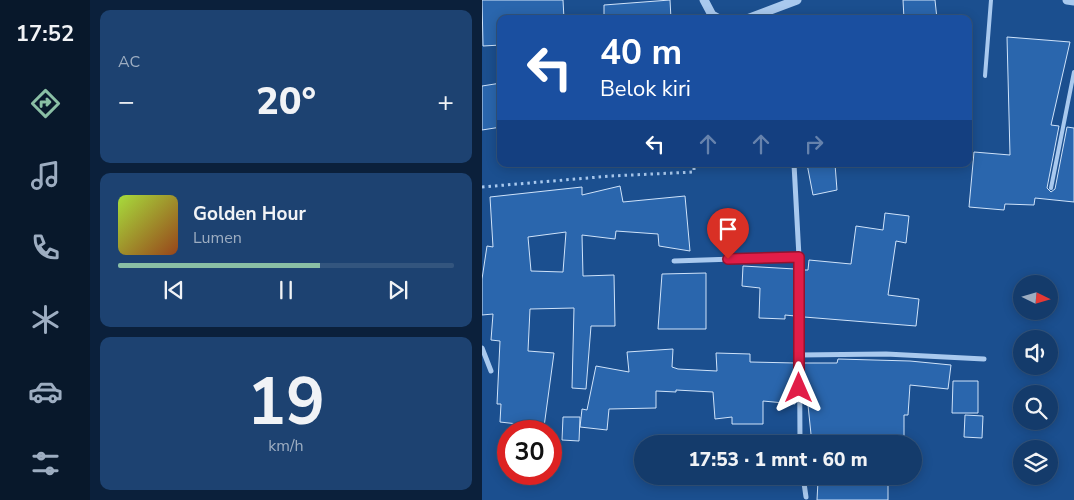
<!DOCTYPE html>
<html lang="id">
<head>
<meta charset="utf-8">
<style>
  body { margin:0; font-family:"Nunito Sans",sans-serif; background:#1d4271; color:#f1f3f6; height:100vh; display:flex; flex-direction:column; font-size:19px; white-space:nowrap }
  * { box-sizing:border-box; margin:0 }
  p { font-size:16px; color:#9dadc1 }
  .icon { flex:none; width:28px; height:28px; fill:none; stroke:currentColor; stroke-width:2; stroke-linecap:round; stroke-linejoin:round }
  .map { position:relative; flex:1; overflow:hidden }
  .sheet { display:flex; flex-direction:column; gap:10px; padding:10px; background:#0b203b; width:392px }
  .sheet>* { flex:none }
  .banner { position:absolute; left:15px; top:15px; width:475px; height:152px; border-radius:10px; box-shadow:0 2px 12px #0003,0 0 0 1px #33557e; background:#1a4fa0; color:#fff; overflow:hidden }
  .needle { width:32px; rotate:95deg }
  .fabs { position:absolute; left:531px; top:275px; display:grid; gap:10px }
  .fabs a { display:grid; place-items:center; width:45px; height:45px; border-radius:50%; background:#143b6b; box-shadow:0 2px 12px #0003,0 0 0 1px #33557e; font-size:25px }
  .speed { position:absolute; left:15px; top:420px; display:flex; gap:10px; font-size:25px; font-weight:700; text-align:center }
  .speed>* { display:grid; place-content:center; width:65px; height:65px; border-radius:50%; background:#143b6b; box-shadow:0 2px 12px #0003,0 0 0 1px #33557e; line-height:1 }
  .speed .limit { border:8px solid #d22; background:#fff; color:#111 }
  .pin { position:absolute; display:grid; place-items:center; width:42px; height:42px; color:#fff; margin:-51px -21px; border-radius:50% 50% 50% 0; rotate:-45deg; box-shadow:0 0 5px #0007 }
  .pin .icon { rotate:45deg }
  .me { position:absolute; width:55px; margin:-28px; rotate:0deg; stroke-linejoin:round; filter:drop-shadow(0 0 4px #0008) }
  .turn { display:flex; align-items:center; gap:18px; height:105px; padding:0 20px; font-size:22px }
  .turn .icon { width:65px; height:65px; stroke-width:2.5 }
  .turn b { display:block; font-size:35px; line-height:42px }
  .lanes { display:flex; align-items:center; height:48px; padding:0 20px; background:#0003; justify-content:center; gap:25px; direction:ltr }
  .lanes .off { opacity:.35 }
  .big { font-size:38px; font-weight:800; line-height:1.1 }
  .sheet .widget { flex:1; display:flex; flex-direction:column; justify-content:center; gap:8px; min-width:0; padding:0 18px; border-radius:10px; background:#1d4271 }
  .sheet .dial { align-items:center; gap:0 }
  .dial b { font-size:65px; line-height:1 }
  .song { display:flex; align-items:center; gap:15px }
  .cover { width:60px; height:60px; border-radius:8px; background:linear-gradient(135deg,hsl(80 70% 55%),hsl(20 70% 35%)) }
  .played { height:5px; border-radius:2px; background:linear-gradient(90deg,#8abfa5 60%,#33557e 60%) }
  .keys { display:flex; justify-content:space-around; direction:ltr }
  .heat { display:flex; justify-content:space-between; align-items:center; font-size:28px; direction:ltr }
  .trip { position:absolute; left:152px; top:435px; width:288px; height:50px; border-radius:25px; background:#143b6b; box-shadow:0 2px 12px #0003,0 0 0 1px #33557e; font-weight:800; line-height:50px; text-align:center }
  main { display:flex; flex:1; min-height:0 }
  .tabs { display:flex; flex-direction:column; width:90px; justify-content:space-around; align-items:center; background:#08182b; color:#9dadc1 }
  .tabs .icon { width:35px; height:35px }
  .tabs .current { color:#8abfa5 }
  .tabs b { font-size:22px; color:#f1f3f6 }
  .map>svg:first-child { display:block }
  .building { fill:#2a66ad; stroke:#cfe3fa; fill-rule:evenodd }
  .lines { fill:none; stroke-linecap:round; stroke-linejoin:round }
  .path { stroke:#a9c9ee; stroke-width:3; stroke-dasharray:2.5 4; stroke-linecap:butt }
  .service { stroke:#a9c9ee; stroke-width:4 }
  .minor { stroke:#a9c9ee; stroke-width:5 }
  .tertiary { stroke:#a9c9ee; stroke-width:9 }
  .route-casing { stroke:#92132f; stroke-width:12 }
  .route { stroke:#e11d48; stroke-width:9 }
</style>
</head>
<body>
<main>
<nav class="tabs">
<b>17:52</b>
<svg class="icon current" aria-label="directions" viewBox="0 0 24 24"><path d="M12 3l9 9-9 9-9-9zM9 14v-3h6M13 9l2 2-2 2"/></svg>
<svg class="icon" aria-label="music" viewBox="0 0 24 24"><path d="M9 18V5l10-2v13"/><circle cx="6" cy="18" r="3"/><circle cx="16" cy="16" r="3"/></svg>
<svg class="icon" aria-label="phone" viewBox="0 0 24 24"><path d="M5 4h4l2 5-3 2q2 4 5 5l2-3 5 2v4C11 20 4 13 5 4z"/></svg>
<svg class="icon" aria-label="climate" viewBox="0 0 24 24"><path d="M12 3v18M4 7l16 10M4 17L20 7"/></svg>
<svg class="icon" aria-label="car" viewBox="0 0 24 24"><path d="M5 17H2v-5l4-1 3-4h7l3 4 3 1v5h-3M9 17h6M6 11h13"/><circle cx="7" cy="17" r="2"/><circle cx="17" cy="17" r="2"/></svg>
<svg class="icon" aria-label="filters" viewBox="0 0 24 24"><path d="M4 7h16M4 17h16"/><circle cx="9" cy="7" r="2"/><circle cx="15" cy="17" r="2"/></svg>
</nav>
<section class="sheet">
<div class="widget"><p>AC</p>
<div class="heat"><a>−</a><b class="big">20°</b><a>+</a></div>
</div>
<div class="widget">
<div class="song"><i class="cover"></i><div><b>Golden Hour</b><p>Lumen</p></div></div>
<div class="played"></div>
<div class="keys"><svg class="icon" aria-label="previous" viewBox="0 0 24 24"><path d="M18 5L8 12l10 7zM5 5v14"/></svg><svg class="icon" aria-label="pause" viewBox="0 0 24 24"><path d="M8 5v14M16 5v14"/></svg><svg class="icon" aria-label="next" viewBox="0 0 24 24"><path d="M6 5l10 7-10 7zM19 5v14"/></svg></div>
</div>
<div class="widget dial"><b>19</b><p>km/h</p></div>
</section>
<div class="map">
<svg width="592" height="500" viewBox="0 0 592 500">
  <rect width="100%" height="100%" fill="#1b4f8f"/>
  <!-- building -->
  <g class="building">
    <path d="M0,0H81L82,19H19V45L1,46Z"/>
    <path d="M188,0L189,19H122V5Z"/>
    <path d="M421,0H453L455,19H422Z"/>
    <path d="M525,37L588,42L569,125L577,126L565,188L569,192L573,189L585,127L592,128V202L553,198L552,205L523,204L522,210L487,207L492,152L528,155Z"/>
    <path d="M19,83V127L0,130V86Z"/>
    <path d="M325,164H353L355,190L331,195Z"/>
    <path d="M138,186L141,202L203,196L208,251L177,246L176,234L134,231L133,239L100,235L101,276L132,275L133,326H109L104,389L90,388L92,308L48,309L46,351L72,353L62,427L18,422L19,404H15L18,341L9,340L11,314L0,315V279L5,246L11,247L8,197L100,187V195ZM84,232L81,272L49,271L46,237Z"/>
    <path d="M403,213L427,216L424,243L414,241L406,295L437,299L434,326L322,317L321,270H326L327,260L369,264L374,226L401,230Z"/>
    <path d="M261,266L313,269V316L303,315V319L277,318L278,288L260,286Z"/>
    <path d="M224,273V329H176L180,274Z"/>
    <path d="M191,349L190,367L196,369L235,371L234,353L268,354V362L313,363V404L281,401V424H250V417L233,419L231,392L194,390V392L174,391V408L127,409L125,430L98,427L100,409L105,410L114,366L147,372L145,352Z"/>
    <path d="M356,359L428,361L469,365L466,389L428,385L426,415H422V444H330L326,405L322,404V363H355Z"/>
    <path d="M471,381H496V413H470Z"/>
    <path d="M483,415L501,416L500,438L482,437Z"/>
    <path d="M81,417H98L97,441L80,440Z"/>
    <path d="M347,476H366V483L406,485V500H335L336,481L347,482Z"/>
  </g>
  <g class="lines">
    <!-- path -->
    <path class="path" d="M0,187L129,176L212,172V164"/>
    <!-- service -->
    <g class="service">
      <path d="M503,76L509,0"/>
      <path d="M569,188L592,72"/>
    </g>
    <!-- minor -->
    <g class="minor">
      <path d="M312,164L317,257L318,444"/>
      <path d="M192,261L317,257"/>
      <path d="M0,348L9,371"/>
      <path d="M317,355L404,354L502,359"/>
      <path d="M321,476L324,497"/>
    </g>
    <!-- tertiary -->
    <g class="tertiary">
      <path d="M222,0L230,15L237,19"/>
      <path d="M585,0L592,1"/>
      <path d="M265,19L315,0"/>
    </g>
  </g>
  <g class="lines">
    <!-- route casing -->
    <g class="route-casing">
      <path id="route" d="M246,259L317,257V388"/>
    </g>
    <!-- route -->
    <use href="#route" class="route"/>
  </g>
</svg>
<div class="fabs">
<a><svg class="needle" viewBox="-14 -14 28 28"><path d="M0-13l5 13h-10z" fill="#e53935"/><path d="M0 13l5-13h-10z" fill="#9dadc1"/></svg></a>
<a><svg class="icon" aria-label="sound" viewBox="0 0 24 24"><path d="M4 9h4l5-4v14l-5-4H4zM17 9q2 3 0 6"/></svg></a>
<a><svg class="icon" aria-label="search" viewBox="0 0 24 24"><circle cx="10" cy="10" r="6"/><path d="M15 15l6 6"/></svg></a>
<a><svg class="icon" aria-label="layers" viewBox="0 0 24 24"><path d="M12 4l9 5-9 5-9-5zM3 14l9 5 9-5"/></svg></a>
</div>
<div class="speed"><div class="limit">30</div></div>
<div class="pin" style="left:246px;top:259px;background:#d93025"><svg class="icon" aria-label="arrive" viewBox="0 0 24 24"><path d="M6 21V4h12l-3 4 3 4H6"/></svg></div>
<svg class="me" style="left:317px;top:388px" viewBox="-20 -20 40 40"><path d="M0-17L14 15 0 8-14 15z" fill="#e11d48" stroke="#fff" stroke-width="4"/></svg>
<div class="trip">17:53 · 1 mnt · 60 m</div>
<div class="banner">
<div class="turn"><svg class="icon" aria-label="left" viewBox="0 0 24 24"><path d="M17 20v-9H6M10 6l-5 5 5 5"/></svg><div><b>40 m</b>Belok kiri</div></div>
<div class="lanes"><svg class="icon" aria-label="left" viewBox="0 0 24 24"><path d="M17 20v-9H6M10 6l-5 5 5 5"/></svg><svg class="icon off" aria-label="ahead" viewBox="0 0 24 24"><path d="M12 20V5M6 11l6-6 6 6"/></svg><svg class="icon off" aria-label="ahead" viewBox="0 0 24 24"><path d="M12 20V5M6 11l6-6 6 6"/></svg><svg class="icon off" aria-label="right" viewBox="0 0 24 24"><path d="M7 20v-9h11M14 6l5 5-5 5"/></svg></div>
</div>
</div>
</main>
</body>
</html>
